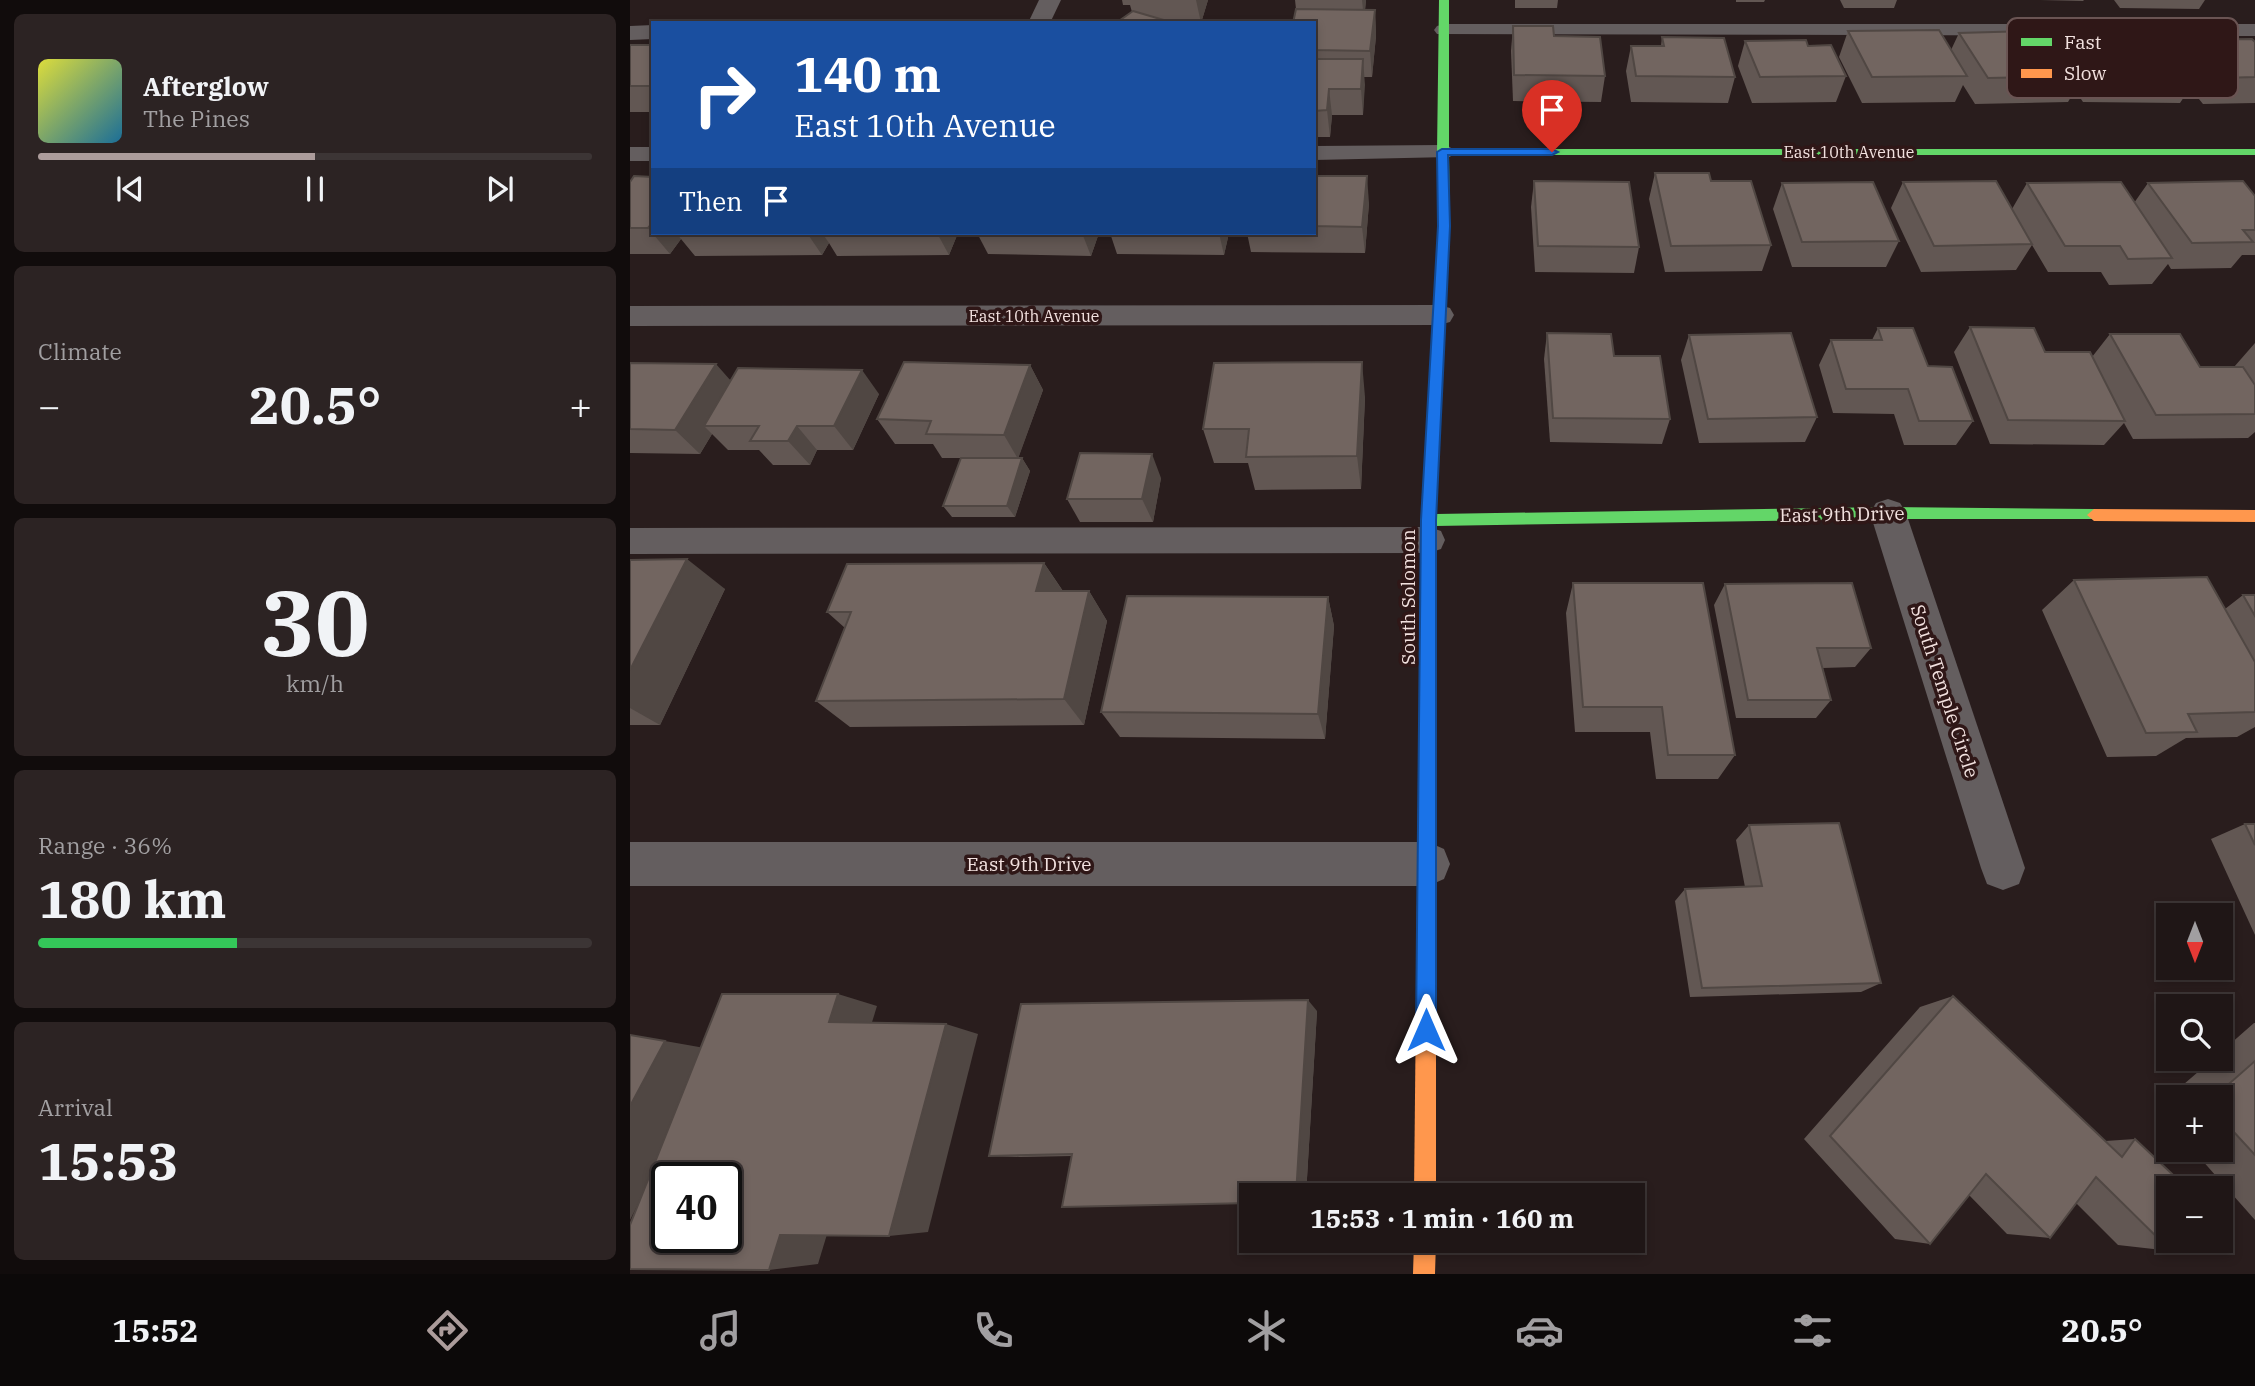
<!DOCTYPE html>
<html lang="en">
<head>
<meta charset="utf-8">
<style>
  body { margin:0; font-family:"IBM Plex Serif",serif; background:#2c2323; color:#f1f3f6; height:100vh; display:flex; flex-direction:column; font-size:26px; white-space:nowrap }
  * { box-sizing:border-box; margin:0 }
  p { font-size:23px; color:#a19fa1 }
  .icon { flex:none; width:38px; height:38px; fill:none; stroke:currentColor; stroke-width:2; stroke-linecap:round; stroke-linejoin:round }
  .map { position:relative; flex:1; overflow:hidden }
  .side { display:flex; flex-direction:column; gap:14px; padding:14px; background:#110c0c; width:630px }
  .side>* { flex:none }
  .hud { position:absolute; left:21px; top:21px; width:665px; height:214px; border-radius:0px; box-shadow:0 4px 10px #0003,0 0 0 2px #3c3535; background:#1a4fa0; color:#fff; overflow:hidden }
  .needle { width:46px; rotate:180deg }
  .buttons { position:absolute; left:1526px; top:903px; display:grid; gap:14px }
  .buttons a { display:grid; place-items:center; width:77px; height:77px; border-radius:0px; background:#1f1616; box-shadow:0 4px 10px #0003,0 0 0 2px #3c3535; font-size:35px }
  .speed { position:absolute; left:21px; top:1162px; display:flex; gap:14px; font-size:35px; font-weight:700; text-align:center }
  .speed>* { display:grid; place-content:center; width:91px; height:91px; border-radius:50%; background:#1f1616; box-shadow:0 4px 10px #0003,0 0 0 2px #3c3535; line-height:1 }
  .speed .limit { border:4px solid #111; border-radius:10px; background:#fff; color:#111 }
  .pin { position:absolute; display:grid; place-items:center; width:60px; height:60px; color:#fff; margin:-72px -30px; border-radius:50% 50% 50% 0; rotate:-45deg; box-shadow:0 0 7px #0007 }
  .pin .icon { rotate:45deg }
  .me { position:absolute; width:77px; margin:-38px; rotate:0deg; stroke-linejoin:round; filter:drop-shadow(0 0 5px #0008) }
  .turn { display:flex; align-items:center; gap:24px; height:147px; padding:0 28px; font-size:32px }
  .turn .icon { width:91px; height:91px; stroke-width:2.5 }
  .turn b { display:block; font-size:49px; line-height:60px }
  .then { display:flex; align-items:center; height:66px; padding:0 28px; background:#0003; gap:14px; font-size:26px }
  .big { font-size:52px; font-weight:800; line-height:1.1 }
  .side .widget { flex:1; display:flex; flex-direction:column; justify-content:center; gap:10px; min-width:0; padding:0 24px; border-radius:10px; background:#2c2323 }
  .side .dial { align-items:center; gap:0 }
  .dial b { font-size:91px; line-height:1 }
  .song { display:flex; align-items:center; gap:21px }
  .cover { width:84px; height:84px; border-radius:10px; background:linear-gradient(135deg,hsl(60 70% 55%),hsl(200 70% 35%)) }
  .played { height:7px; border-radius:4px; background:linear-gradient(90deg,#ac9c9b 50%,#3c3535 50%) }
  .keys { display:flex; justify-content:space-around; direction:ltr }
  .heat { display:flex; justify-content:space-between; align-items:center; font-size:38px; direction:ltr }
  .charge { height:10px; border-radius:5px; background:linear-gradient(90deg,#34c759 36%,#3c3535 0) }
  .trip { position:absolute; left:609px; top:1183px; width:406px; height:70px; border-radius:0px; background:#1f1616; box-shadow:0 4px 10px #0003,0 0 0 2px #3c3535; font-weight:800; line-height:70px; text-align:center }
  .menu { display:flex; height:112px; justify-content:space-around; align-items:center; background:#0c0909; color:#a19fa1 }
  .menu .icon { width:49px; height:49px }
  .menu .current { color:#ac9c9b }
  .menu b { font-size:32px; color:#f1f3f6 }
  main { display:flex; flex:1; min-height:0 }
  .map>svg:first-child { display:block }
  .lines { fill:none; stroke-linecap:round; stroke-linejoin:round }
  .lane { fill:#645e5f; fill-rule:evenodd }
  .street { fill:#645e5f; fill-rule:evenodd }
  .fast { fill:#63d668; fill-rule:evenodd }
  .slow { fill:#ff974d; fill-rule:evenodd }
  .wall { fill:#625753 }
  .shaded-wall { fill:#504743 }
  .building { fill:#726560; stroke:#504743; stroke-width:2; fill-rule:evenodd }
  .route { fill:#1a73e8; stroke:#114b97; stroke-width:2 }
  .labels { text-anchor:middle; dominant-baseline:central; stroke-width:7; stroke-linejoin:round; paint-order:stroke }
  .far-street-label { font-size:16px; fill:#f2e1df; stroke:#2f1717 }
  .street-label { font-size:19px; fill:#f2e1df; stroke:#2f1717 }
  .key { fill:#2f1717; stroke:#6a5453; stroke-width:2 }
  .key-label { font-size:19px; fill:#f2e1df }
</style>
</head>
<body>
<main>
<section class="side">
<div class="widget">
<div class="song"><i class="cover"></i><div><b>Afterglow</b><p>The Pines</p></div></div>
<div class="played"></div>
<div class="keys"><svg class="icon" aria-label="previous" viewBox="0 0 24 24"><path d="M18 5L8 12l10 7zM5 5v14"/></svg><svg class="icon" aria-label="pause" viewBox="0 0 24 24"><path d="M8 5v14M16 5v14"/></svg><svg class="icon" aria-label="next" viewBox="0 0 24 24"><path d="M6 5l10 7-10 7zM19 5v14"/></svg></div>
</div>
<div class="widget"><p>Climate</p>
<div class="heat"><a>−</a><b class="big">20.5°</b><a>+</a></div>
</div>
<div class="widget dial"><b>30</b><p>km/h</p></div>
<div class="widget"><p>Range · 36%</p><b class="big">180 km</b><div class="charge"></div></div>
<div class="widget"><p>Arrival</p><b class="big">15:53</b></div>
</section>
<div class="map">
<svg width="1625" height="1274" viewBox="0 0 1625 1274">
  <rect width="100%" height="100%" fill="#291d1d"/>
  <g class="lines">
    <!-- lane -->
    <g class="lane">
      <path d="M814,24H1625V36L807,34L804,30L807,26Z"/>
      <path d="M812,145L820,147L824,152L820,157L684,160V146Z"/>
      <rect x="0" y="147" width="23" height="14"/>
      <path d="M799,527L811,531L815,540L811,549L799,553L0,554V528Z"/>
    </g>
    <!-- street -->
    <g class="street">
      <path d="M409,0H431L420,23H398Z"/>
      <path d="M23,25V39L0,40V26Z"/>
      <path d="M809,305L820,308L824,315L820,322L809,325L0,326V306Z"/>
      <path d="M1258,499L1270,503L1276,513L1395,868L1389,884L1373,890L1357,884L1351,868L1240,513L1246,503Z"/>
      <path d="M0,842H798L814,849L820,864L814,879L798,886H0Z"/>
    </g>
    <!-- fast -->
    <path class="fast" d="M809,0H819V149H1625V155H819L820,226L806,514L1258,507L1464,509L1471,515L1469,519H1258L805,526L806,805L803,811L797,813L791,811L788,805L791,520L808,226L807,152Z"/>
    <!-- slow -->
    <g class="slow">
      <path d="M1464,509L1625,510V522L1464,521L1457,515Z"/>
      <path d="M797,797L803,799L806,805V1195H784L788,805L791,799Z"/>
      <path d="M784,1241H806L805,1274H783Z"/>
    </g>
  </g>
  <!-- wall -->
  <g class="wall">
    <path d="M492,0H578L571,23H486L502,12L500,5H493Z"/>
    <path d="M665,0H736L735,10H745L746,36L742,77H734L733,115H702L700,137H684V23L666,9Z"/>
    <path d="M885,0H928L927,8H885Z"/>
    <path d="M1106,0H1135L1134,2H1106Z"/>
    <path d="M1210,0H1267L1264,8H1214Z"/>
    <path d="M1410,0H1454L1453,1Z"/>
    <path d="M1484,0H1575L1569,9L1490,8Z"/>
    <path d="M883,26L924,36L975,76L971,102L883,101L881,51Z"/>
    <path d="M1218,31L1321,50L1329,33L1410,47H1428L1437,31L1524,46L1549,53L1558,40L1625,42V103L1573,104L1560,88L1550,103L1453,102L1445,90L1438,102L1345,104L1333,85L1325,102L1232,103L1209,57Z"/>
    <path d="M1032,37L1105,77L1098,103L1001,102L996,71L1001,46H1031Z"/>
    <path d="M1115,41L1178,46L1216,76L1206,102L1122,103L1108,66Z"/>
    <rect x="0" y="45" width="23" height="67"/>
    <path d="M1025,173L1081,181L1141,245L1132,271L1035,272L1019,199Z"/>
    <path d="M684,176L739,203L735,253L621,252L617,233H684Z"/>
    <path d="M904,181L1009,247L1004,273L905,272L901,207Z"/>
    <path d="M0,182L23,233H328L319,255L207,256L199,243L192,255L65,256L51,239L40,254H0Z"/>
    <path d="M1273,182L1382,209L1397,183L1504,203L1518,183L1625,196V255H1612L1601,268L1541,269L1538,264L1522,284L1479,285L1471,272H1418L1402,245L1386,270L1291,272L1261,208Z"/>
    <path d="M1152,183L1269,241L1256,267H1162L1143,209Z"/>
    <path d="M347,233H469L461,256L358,254Z"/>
    <path d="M480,233H599L594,255L487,254Z"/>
    <path d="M1340,327L1415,352L1462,357L1480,334L1570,367H1604L1625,343V432L1618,438L1503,439L1494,423L1474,445L1360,444L1324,352Z"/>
    <path d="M1248,328L1298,366L1343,421L1326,445H1274L1264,414L1203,413L1189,365L1201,340H1242Z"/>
    <path d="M917,333L1040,419L1032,444L920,442L914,359Z"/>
    <path d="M1059,335L1187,417L1175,442L1069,443L1051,360Z"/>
    <path d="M0,363L101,380L249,394L223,450H187L180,465H143L129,450H98L82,434L70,454L0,453Z"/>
    <path d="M400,365L413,390L388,458H392L400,471L385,517H322L313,506L331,458H312L303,444H265L247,419Z"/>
    <path d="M735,397L731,489L625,490L618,463H584L573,429Z"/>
    <path d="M531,478L523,522H450L437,499Z"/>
    <path d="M0,560L95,589L30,725H0Z"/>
    <path d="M414,563L433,591H459L477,621L454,725L220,727L186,701L215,628L197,612Z"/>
    <path d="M1444,580L1595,609L1613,595H1625V727L1607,737L1556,738L1526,756L1477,757L1412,610Z"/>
    <path d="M943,583L1105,755L1088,779H1026L1020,732H945L936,613Z"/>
    <path d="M1095,584L1241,648L1225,667L1193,668L1201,700L1186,718H1106L1084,605Z"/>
    <path d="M698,597L704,626L695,739L490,737L471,712Z"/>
    <path d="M1615,824H1625V935L1581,839Z"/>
    <path d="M1119,825L1251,983L1231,992L1060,997L1045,901L1055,889L1115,887L1106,840Z"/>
    <path d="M1323,996L1475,1141L1505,1139L1541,1251L1488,1245L1446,1203L1420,1238L1377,1234L1339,1195L1300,1244L1265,1239L1174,1139L1290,1007Z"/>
    <path d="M687,1011L676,1195H621L442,1156L390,1157L359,1156Z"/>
    <path d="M1624,1023H1625V1220L1563,1150H1591V1097H1539L1583,1059H1591V1052Z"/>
    <path d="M1538,1098V1122L1526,1108Z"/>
  </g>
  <!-- shaded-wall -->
  <g class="shaded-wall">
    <path d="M566,0H578L571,23Z"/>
    <path d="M732,0H736L734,20Z"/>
    <path d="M745,10L746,36L742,77L740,51Z"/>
    <path d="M733,59L735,85L733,115L731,89Z"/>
    <path d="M699,89L702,115L700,137L697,110Z"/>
    <path d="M737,176L739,203L735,253L732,227Z"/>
    <path d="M23,222V233H46L51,239L40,254L18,228Z"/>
    <path d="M177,233H192L199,243L192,255Z"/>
    <path d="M307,233H328L319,255Z"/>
    <path d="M452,233H469L461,256Z"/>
    <path d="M589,233H599L594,255Z"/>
    <path d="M732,362L735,397L731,489L727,456Z"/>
    <path d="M86,364L108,389L74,426L82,434L70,454L45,430Z"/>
    <path d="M400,365L413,390L388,459L374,435Z"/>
    <path d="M232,370L249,394L223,450L204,426Z"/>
    <path d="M167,426L187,450L180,465L158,441Z"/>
    <path d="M522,454L531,478L523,522L512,499Z"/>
    <path d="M392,458L400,471L385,517L377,506Z"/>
    <path d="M57,559L95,589L30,725L0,708V670Z"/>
    <path d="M414,563L434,593L406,591Z"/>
    <path d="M459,591L477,621L454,725L434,699Z"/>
    <path d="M698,597L704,626L695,739L688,714Z"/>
    <path d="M208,994L247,1006L239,1032L199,1022Z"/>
    <path d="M678,1000L687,1011L676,1195H666Z"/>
    <path d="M316,1024L348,1034L298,1232L259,1236Z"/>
    <path d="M35,1041L86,1050L0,1220V1106Z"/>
    <path d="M198,1231L188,1264L139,1270L150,1235Z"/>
  </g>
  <!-- building -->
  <g class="building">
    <path d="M666,9L745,10L740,51L684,50V23H663Z"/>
    <path d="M503,11L544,23H486Z"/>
    <path d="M883,26H923L924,36L970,37L975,76L884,75Z"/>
    <path d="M1309,30L1337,76L1242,77L1218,31Z"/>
    <path d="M1399,31L1410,47H1431L1453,76L1358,78L1329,33Z"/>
    <path d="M1032,37L1094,38L1105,77L1006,76L1001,46H1034Z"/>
    <path d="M1622,39L1625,42V77L1591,78L1558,40Z"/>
    <path d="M1176,40L1178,46L1201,45L1216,76L1130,77L1115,41Z"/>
    <rect x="0" y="45" width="23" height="41"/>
    <path d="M684,59H733L731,89H699L697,110L684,111Z"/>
    <path d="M1025,173H1079L1081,181H1121L1141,245L1041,246Z"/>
    <path d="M4,176L23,177V222L18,228H0V182Z"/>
    <path d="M684,176H737L732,227L684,226Z"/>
    <path d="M904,181L999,182L1009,247L908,246Z"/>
    <path d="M1366,181L1402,244L1304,246L1273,182Z"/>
    <path d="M1613,181L1625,196V230H1613L1623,242L1562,243L1518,183Z"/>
    <path d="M1243,182L1269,241L1172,242L1152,183Z"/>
    <path d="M1491,182L1542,258L1498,259L1490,246H1435L1397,183Z"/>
    <path d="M1340,327L1404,328L1415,352H1460L1495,421L1378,420Z"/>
    <path d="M1248,328H1283L1298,366L1322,367L1343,421H1289L1278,389H1216L1201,340H1252Z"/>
    <path d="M917,333L981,334L984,356H1030L1040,419L923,418Z"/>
    <path d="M1161,333L1187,417L1078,419L1059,335Z"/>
    <path d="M1480,334H1550L1570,367H1613L1625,385V414L1526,415Z"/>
    <path d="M274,362L400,365L374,435L296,434L301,421L247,419Z"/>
    <path d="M732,362L727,456L616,457L619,429H573L584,363Z"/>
    <path d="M0,363L86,364L45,430L0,429Z"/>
    <path d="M108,368L232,370L204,426H167L158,441H120L129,426H74Z"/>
    <path d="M450,453L522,454L512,499H437Z"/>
    <path d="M331,458H392L377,506H313Z"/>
    <path d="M57,559L0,670V560Z"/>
    <path d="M414,563L406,591H459L434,699L186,701L221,612H197L217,564Z"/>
    <path d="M1577,577L1625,662V712L1558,714L1567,732L1516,733L1444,580Z"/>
    <path d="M943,583H1073L1105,755H1038L1032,707H953Z"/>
    <path d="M1222,583L1241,648H1187L1201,700H1118L1095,584Z"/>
    <path d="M1613,595H1625V616Z"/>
    <path d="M497,596L698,597L688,714L471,712Z"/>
    <path d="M1209,823L1251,983L1072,988L1055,889L1132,886L1119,825Z"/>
    <path d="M1615,824H1625V845Z"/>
    <path d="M92,994H208L199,1022L316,1024L259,1236L150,1235L139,1270L0,1269V1225ZM37,1178H96V1237H37Z"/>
    <path d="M1323,996L1492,1157L1505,1139L1557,1188H1538V1241H1548L1541,1251L1466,1177L1420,1238L1356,1174L1300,1244L1200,1136Z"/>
    <path d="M678,1000L666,1195H621V1203L432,1207L442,1154L359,1156L391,1004Z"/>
    <path d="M0,1035L35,1041L0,1106Z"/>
    <path d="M1625,1061V1155L1591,1118V1097H1584Z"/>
  </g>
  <!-- route -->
  <path class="route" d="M812,149H922L928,152L922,155H818L820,226L806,520V1030L804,1037L796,1040L789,1037L786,1030L791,520L808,226L807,152Z"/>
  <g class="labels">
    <!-- far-street labels -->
    <g class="far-street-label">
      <text x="1219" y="152">East 10th Avenue</text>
      <text x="404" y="316">East 10th Avenue</text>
    </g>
    <!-- street labels -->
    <g class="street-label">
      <text transform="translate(1212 514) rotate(-1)">East 9th Drive</text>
      <text transform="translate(778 597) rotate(-90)">South Solomon</text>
      <text transform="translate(1315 691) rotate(72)">South Temple Circle</text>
      <text x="399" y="864">East 9th Drive</text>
    </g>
  </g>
  <!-- legend -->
  <rect x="1377" y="18" width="231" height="80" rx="10" class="key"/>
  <rect x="1391" y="38" width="31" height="8" fill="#63d668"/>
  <rect x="1391" y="69" width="31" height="9" fill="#ff974d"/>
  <g class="key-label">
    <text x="1434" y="49">Fast</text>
    <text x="1434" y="80">Slow</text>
  </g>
</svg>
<div class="buttons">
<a><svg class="needle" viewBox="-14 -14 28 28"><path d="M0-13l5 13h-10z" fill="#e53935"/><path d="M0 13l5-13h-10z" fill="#a19fa1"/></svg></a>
<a><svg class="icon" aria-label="search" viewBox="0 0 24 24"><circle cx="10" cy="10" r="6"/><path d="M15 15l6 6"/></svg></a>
<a>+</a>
<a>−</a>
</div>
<div class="speed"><div class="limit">40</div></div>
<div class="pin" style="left:922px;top:152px;background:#d93025"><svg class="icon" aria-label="arrive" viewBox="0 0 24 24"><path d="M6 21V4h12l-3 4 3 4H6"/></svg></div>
<svg class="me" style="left:796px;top:1030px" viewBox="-20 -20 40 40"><path d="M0-17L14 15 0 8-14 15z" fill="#1a73e8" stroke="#fff" stroke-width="4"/></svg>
<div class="trip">15:53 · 1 min · 160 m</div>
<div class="hud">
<div class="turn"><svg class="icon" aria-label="right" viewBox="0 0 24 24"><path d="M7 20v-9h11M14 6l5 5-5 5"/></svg><div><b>140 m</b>East 10th Avenue</div></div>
<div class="then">Then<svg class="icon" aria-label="arrive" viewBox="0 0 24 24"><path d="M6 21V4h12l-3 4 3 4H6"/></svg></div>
</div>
</div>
</main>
<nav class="menu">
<b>15:52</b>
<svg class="icon current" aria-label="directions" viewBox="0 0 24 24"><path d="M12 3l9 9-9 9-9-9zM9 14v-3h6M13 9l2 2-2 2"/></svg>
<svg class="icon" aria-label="music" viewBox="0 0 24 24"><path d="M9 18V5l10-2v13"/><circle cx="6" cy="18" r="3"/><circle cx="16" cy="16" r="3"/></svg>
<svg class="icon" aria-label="phone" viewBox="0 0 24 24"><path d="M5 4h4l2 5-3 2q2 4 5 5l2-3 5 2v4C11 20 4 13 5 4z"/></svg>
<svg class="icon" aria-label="climate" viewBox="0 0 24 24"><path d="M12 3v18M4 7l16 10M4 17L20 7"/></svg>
<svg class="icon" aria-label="car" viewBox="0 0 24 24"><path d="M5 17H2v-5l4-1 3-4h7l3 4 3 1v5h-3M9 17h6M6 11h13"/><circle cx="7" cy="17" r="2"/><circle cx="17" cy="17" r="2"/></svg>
<svg class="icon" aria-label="filters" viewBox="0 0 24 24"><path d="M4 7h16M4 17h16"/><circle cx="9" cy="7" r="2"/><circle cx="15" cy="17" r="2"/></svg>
<b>20.5°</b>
</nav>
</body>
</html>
